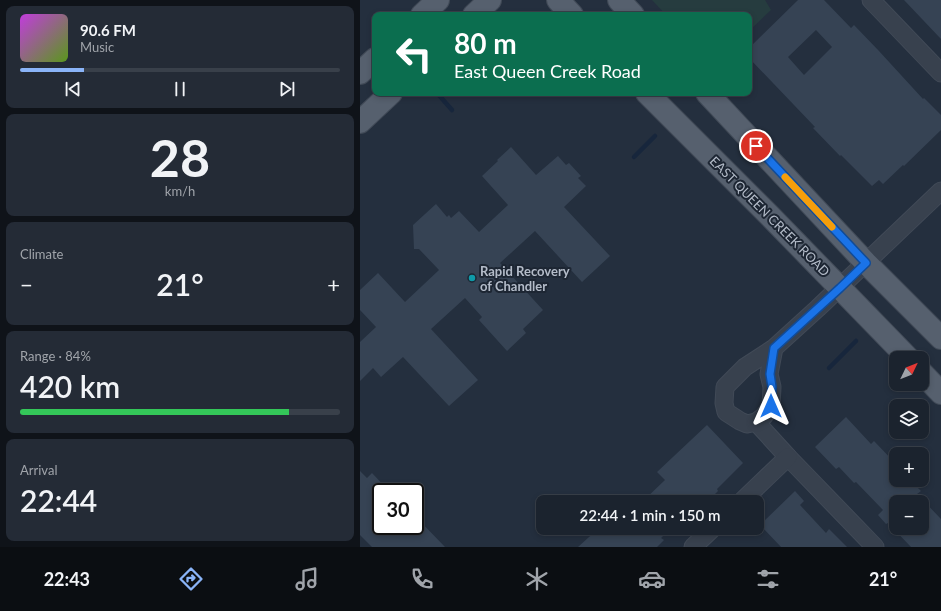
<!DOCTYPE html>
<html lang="en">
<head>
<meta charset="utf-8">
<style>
  body { margin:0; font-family:Lato,sans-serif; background:#242b36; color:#f1f3f6; height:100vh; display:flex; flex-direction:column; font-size:15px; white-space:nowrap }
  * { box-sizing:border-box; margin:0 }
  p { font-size:13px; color:#a0a4aa }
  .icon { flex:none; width:22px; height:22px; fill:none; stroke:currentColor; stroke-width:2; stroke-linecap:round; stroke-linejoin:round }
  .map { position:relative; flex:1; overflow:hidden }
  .panel { display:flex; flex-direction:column; gap:6px; padding:6px; background:#0f1319; width:360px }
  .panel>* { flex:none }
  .top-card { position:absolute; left:12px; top:12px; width:380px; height:84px; border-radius:8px; box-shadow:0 2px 6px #0003,0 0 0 1px #39404a; background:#0b6e4f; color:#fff; overflow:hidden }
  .needle { width:26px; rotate:47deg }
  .buttons { position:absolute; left:529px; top:351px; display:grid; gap:8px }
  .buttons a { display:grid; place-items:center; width:40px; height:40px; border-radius:8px; background:#1b232e; box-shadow:0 2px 6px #0003,0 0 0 1px #39404a; font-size:20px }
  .speed { position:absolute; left:12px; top:483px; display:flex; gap:8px; font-size:20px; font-weight:700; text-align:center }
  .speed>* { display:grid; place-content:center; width:52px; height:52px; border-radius:50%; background:#1b232e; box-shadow:0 2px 6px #0003,0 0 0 1px #39404a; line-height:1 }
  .speed .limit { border:2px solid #111; border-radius:6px; background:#fff; color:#111 }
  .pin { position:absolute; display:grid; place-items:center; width:34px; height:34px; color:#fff; margin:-17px; border:2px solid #fff; border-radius:50%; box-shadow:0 1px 4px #0007 }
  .me { position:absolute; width:44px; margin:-22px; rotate:0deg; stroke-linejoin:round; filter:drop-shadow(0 0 3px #0008) }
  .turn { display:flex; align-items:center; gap:14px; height:84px; padding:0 16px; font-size:18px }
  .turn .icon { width:52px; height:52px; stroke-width:2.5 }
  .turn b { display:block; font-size:28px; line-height:34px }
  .big { font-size:30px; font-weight:600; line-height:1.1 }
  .panel .widget { flex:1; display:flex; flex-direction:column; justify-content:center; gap:6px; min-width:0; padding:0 14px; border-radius:8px; background:#242b36 }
  .panel .dial { align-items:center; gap:0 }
  .dial b { font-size:52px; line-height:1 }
  .song { display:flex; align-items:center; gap:12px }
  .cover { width:48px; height:48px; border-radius:6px; background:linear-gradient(135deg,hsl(290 70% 55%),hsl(90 70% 35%)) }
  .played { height:4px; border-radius:2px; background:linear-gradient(90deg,#8ab4f8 20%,#39404a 20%) }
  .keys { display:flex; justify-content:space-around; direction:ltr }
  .heat { display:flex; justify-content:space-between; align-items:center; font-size:22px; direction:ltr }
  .charge { height:6px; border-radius:3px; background:linear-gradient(90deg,#34c759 84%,#39404a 0) }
  .trip { position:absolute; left:176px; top:495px; width:228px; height:40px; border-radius:8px; background:#1b232e; box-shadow:0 2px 6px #0003,0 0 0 1px #39404a; font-weight:600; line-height:40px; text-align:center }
  .menu { display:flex; height:64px; justify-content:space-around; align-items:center; background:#0b0e12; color:#a0a4aa }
  .menu .icon { width:28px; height:28px }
  .menu .current { color:#8ab4f8 }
  .menu b { font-size:18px; color:#f1f3f6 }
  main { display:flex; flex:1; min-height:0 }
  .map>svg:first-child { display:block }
  .green { fill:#263c3f }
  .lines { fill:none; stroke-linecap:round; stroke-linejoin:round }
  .stream { stroke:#17263c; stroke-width:4.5 }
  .building { fill:#364354; fill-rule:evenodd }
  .minor-casing { stroke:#414a57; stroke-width:19 }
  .primary-casing { stroke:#414a57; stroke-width:24 }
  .minor { stroke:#38414e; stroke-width:17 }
  .primary { stroke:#56606e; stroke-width:22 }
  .route-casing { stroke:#114b97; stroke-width:10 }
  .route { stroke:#1a73e8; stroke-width:7 }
  .slow { stroke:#f59e0b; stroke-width:7 }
  .culture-dot { fill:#0f9aa8; stroke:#1d2633; stroke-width:1.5 }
  .labels { text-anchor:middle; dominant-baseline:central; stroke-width:4; stroke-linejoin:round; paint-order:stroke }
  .street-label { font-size:13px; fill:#b4bcc9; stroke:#1d2633 }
  .poi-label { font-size:13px; font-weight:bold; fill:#b4bcc9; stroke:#1d2633; text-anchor:start }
</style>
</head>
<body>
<main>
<section class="panel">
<div class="widget">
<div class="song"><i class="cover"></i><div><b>90.6 FM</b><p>Music</p></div></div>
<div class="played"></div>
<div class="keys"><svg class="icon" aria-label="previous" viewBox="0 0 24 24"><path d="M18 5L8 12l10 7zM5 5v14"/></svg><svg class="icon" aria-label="pause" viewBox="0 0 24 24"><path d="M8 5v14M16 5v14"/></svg><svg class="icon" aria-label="next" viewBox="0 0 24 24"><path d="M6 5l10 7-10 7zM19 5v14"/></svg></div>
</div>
<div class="widget dial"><b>28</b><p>km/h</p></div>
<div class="widget"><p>Climate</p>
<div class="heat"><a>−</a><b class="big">21°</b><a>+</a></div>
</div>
<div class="widget"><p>Range · 84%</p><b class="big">420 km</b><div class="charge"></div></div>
<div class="widget"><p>Arrival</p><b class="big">22:44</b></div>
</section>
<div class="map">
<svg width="581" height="547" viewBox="0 0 581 547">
  <rect width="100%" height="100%" fill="#242f3e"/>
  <!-- green -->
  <path class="green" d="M292,0H405L411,10L389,31V15H306Z"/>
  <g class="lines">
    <!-- stream -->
    <g class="stream">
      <path d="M77,93L92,110"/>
      <path d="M274,157L295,136"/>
      <path d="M469,368L496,341"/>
    </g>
  </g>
  <!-- building -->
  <g class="building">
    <path d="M438,0H464L491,28L494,25L519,51L563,99L564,98L581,115V130L544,166L543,165L523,184L519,180L512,186L481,155L480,156L453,128L455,127L389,58V48ZM456,30L472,47L444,75L428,57Z"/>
    <path d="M544,0H581V39Z"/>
    <path d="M151,147L176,175L198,156L206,165L209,163L221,176L218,178L226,186L204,207L250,256L222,282L175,231L140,263L183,310L163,329L166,333L147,351L119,320L122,317L105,298L71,329L118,380L89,406L43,357L21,377L13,368L0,381V342L16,327L0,310V290L18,273L45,302L79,270L59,249H54L53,225L76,204L87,217L89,215L91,218L99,211L119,232L148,205L122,176L138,161L137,160Z"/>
    <path d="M486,417L511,444L514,441L536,464V480H550L561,491L557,494L581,519V547H551L528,523L526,524L518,515L523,510L496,482L494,483L479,467L476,469L455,447ZM536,502H562V528H536Z"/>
    <path d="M347,425L383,463L357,489L358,491L347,502H282L305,480L297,472Z"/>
    <path d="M0,471L7,478L12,473L30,492H21V526H55V516L85,547H12L0,535Z"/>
    <path d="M435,491L444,501L440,505L466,533L469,529L487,547H421L400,525Z"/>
    <path d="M239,528L246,535L254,528H311L301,538L304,540L297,547H218Z"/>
  </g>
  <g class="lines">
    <!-- minor casing -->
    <g class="minor-casing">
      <g id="minor">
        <path d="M511,0L581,73"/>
        <path d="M414,348L409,374L412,387L411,406L404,416L396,422L387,424L380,421L366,412L364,403L365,387L385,367L414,348L458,308L581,191"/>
        <path d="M396,422L428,457L515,547"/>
        <path d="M381,502L428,457"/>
        <path d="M333,547L353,528"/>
      </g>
    </g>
    <!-- primary casing -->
    <g class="primary-casing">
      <g id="primary">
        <path d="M198,0L212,15"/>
        <path d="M259,0L273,15"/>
        <path d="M62,15L78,0"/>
        <path d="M114,15L130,0"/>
        <path d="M0,73L15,59"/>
        <path d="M287,93L410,216L548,358"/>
        <path d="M347,93L506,263L581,338"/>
        <path d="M0,122L31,93"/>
        <path d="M562,373L581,393"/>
      </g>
    </g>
    <!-- minor -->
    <use href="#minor" class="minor"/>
    <!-- primary -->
    <use href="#primary" class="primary"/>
  </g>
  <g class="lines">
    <!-- route casing -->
    <g class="route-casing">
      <path id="route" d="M396,146L506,263L480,288L414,348L410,374L412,387L411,406"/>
    </g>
    <!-- route -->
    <use href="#route" class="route"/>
    <!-- slow -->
    <path class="slow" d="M425,177L472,227"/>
  </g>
  <!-- markers -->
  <circle class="culture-dot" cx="112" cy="278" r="4"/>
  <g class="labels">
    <!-- street labels -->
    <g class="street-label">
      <text transform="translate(410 216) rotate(45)">EAST QUEEN CREEK ROAD</text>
    </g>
    <!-- poi labels -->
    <g class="poi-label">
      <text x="120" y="271">Rapid Recovery<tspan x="120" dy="15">of Chandler</tspan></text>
    </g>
  </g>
</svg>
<div class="buttons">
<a><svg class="needle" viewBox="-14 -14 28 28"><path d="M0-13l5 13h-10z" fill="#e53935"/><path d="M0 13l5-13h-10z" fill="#a0a4aa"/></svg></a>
<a><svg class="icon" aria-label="layers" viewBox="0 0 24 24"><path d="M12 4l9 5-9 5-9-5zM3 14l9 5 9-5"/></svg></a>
<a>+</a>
<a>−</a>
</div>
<div class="speed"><div class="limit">30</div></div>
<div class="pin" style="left:396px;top:146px;background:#d93025"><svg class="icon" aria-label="arrive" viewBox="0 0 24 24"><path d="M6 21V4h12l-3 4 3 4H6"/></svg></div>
<svg class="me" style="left:411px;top:406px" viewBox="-20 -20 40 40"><path d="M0-17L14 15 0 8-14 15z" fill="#1a73e8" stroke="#fff" stroke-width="4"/></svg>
<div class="trip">22:44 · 1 min · 150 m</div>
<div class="top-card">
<div class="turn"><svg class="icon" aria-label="left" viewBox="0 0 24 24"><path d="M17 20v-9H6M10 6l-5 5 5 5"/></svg><div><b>80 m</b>East Queen Creek Road</div></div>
</div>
</div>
</main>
<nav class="menu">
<b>22:43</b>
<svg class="icon current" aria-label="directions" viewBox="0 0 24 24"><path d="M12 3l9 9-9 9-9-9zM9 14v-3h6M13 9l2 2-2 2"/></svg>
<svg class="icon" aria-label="music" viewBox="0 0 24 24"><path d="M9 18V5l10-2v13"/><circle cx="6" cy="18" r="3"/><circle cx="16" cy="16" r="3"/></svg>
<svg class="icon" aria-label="phone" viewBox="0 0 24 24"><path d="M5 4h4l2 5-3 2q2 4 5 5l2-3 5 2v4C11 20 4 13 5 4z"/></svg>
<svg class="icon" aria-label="climate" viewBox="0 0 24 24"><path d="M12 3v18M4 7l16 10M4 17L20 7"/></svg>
<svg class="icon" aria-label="car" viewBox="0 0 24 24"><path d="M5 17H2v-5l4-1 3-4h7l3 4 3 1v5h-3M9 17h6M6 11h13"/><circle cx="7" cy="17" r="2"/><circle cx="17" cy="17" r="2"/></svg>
<svg class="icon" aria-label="filters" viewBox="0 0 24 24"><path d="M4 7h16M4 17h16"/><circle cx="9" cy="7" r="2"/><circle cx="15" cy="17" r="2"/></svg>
<b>21°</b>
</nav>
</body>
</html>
